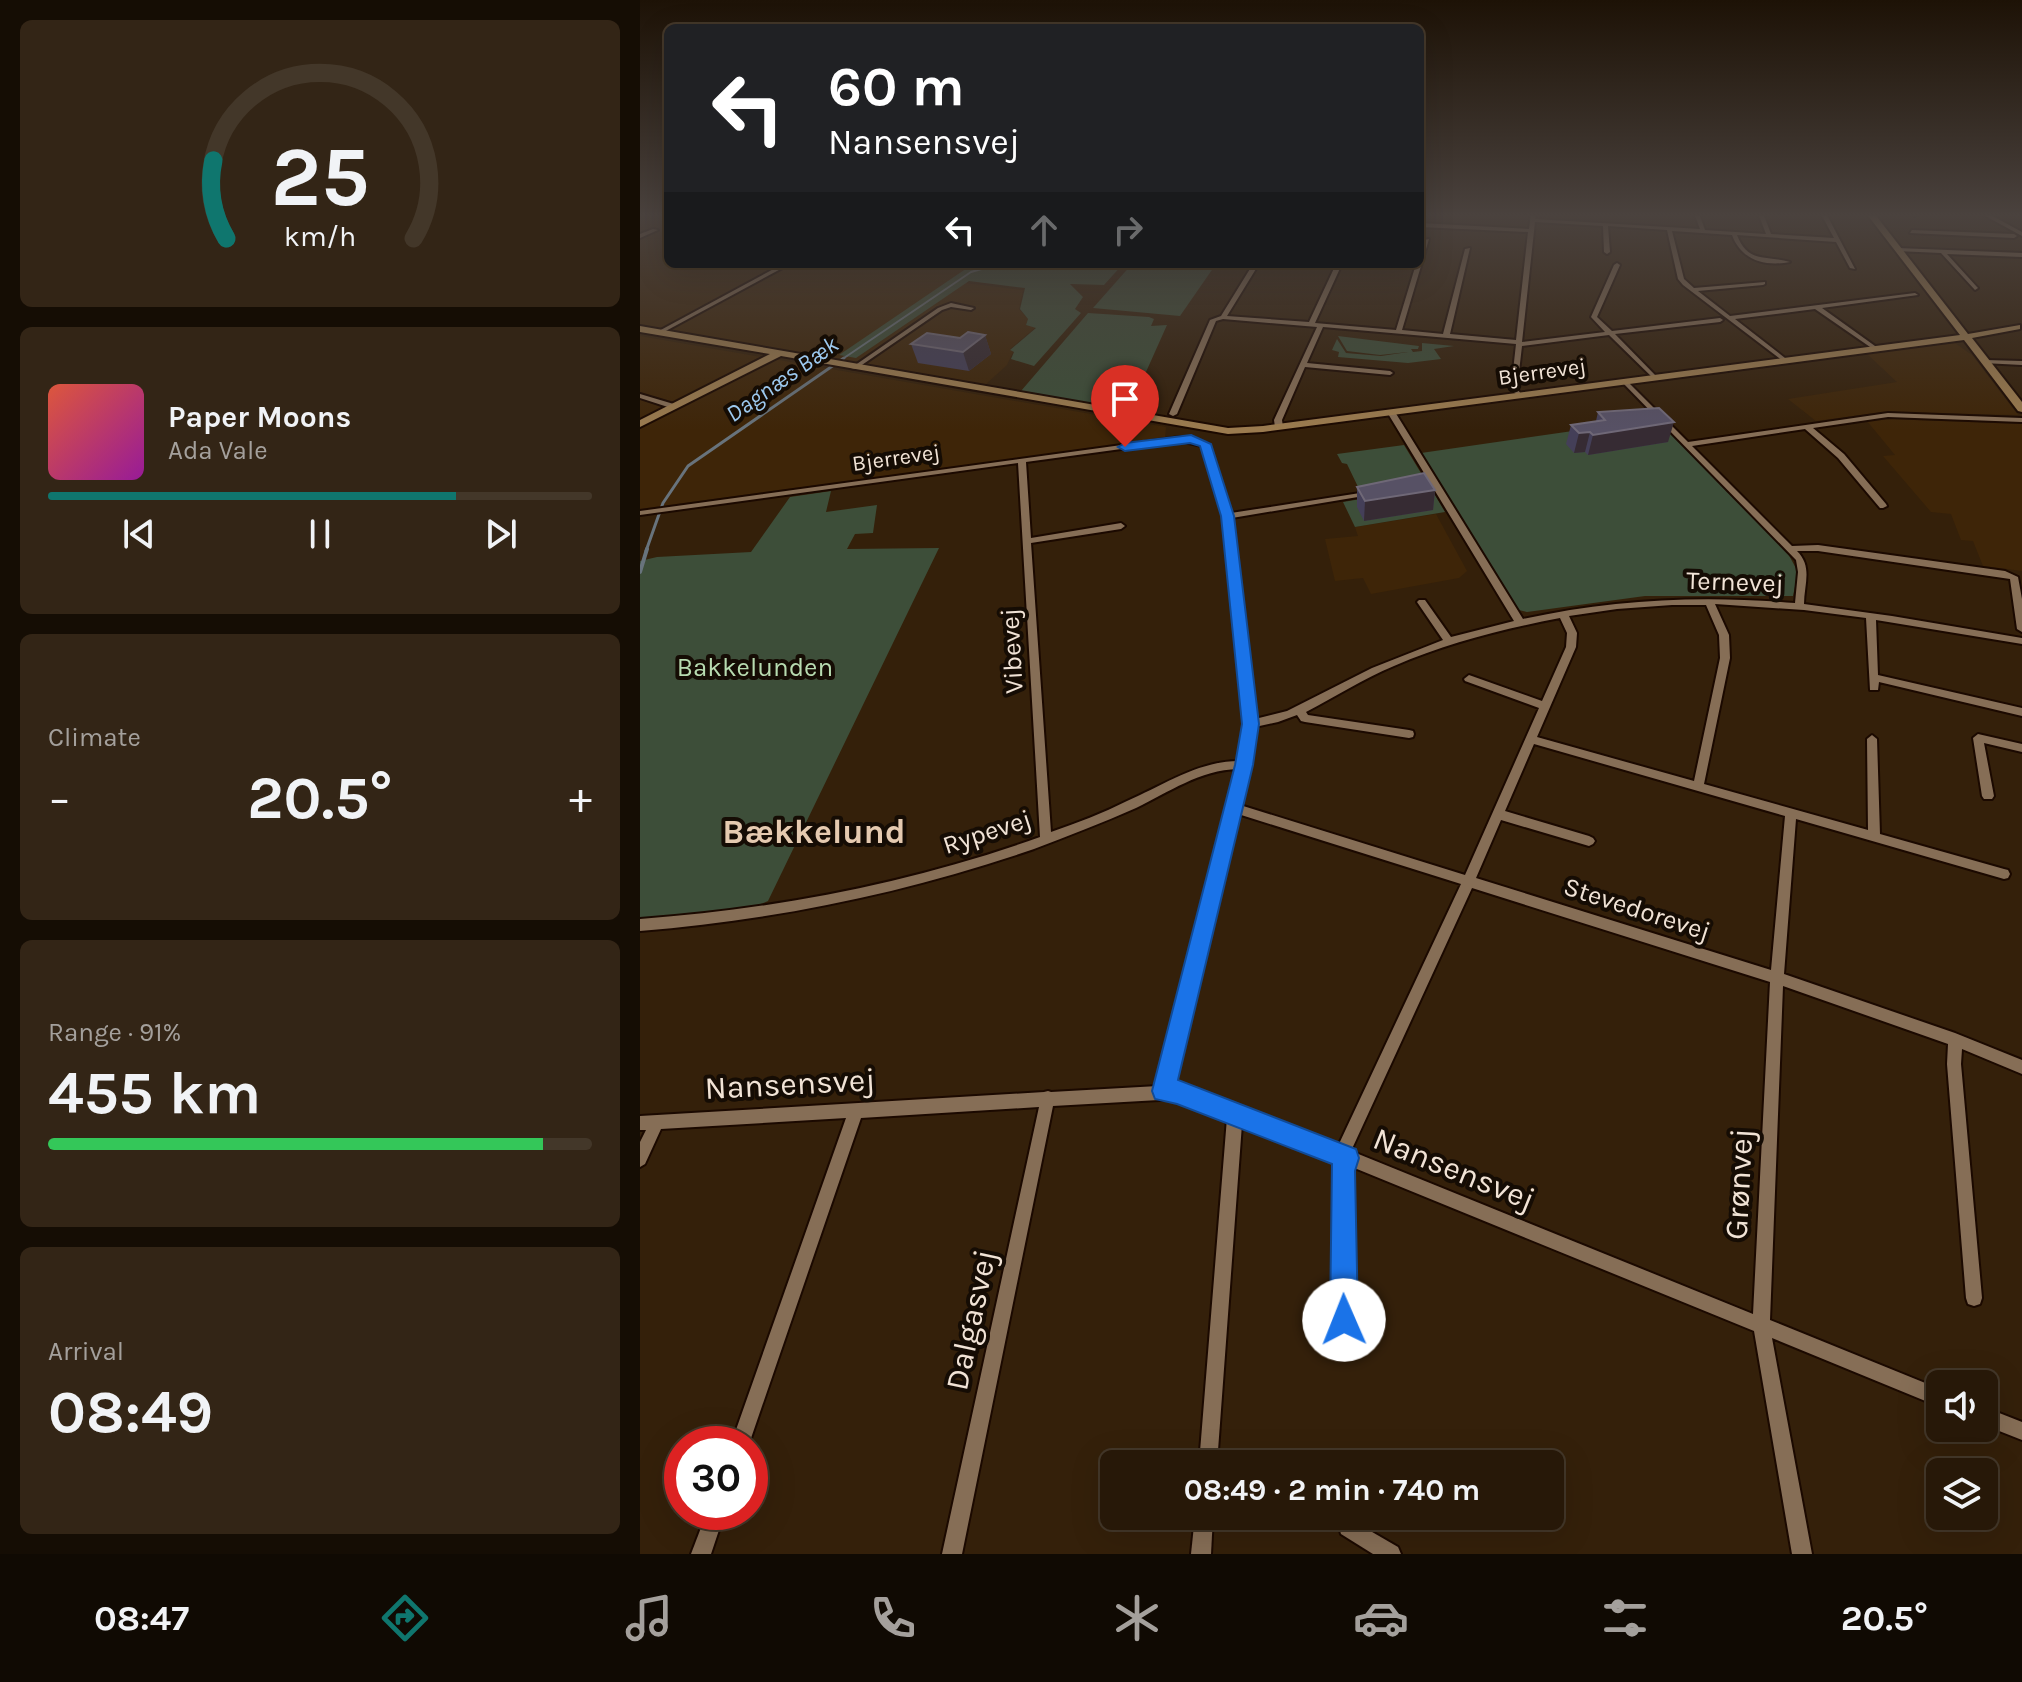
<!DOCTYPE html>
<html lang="en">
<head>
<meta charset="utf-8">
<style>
  body { margin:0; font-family:Karla,sans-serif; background:#332516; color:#f1f3f6; height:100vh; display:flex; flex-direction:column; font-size:30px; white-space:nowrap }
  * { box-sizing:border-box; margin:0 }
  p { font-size:26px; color:#a4a09c }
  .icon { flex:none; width:44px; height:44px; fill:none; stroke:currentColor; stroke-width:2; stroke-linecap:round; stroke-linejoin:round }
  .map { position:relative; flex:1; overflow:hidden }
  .drawer { display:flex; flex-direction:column; gap:20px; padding:20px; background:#150d04; width:640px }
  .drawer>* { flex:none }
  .guide { position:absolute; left:24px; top:24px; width:760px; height:244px; border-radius:12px; box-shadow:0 8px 32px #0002,0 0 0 2px #433729; background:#202124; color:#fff; overflow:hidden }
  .buttons { position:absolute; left:1286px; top:1370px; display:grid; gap:16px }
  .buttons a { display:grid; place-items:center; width:72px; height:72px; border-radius:12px; background:#271808; box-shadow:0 8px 32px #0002,0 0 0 2px #433729; font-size:40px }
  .speed { position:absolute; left:24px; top:1426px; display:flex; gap:16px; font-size:40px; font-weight:700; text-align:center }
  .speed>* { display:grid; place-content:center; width:104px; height:104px; border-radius:50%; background:#271808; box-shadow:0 8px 32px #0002,0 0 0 2px #433729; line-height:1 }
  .speed .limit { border:12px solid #d22; background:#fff; color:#111 }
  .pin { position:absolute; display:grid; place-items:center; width:68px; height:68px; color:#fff; margin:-82px -34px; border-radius:50% 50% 50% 0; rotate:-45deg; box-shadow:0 0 8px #0007 }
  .pin .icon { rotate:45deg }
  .me { position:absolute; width:88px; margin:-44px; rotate:359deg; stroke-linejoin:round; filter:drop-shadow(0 0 6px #0008) }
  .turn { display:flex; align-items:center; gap:28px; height:168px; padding:0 32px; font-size:36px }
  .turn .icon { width:104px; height:104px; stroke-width:2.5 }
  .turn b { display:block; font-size:56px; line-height:68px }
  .lanes { display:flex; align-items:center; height:76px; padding:0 32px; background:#0003; justify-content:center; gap:40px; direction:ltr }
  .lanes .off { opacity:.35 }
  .big { font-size:60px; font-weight:700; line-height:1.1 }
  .drawer .card { flex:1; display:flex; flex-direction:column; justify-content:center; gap:12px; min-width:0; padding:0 28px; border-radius:12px; background:#332516 }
  .drawer .dial { align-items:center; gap:0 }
  .dial svg { height:208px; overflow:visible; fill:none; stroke:#433729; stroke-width:7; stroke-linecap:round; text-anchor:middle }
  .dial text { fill:#f1f3f6; stroke:none }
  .song { display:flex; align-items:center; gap:24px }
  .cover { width:96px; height:96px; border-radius:12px; background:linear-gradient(135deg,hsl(10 70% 55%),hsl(300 70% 35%)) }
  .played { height:8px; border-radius:4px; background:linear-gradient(90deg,#0f766e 75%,#433729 75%) }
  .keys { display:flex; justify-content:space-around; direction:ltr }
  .heat { display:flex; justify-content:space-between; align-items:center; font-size:44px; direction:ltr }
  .charge { height:12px; border-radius:6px; background:linear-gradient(90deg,#34c759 91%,#433729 0) }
  .trip { position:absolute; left:460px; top:1450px; width:464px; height:80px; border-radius:12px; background:#271808; box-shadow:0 8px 32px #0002,0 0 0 2px #433729; font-weight:700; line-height:80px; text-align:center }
  .menu { display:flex; height:128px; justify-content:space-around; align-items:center; background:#100a03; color:#a4a09c }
  .menu .icon { width:56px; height:56px }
  .menu .current { color:#0f766e }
  .menu b { font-size:36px; color:#f1f3f6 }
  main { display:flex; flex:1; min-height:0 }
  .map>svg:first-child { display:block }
  .built { fill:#3e2508 }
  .green { fill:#3d4e39 }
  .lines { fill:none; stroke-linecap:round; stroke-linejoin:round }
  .stream-far2 { stroke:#68737c; stroke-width:2 }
  .stream-far1 { stroke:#68737c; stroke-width:3 }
  .stream { stroke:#68737c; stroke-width:4 }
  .street-casing { stroke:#1b0900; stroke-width:4 }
  .secondary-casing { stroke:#1b0900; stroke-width:4 }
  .street { fill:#866e56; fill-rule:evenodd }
  .secondary { fill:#9b7b4f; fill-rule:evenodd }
  .wall { fill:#443f58 }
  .shaded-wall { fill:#362b33 }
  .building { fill:#575165; stroke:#6f6877; stroke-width:2 }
  .route { fill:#1a73e8; stroke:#114b97; stroke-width:2 }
  .labels { text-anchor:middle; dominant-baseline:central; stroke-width:8; stroke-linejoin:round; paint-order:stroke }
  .far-street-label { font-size:22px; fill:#f1e3d6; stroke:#150c04 }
  .far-water-label { font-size:24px; font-style:italic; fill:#9dc9ef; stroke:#150c04 }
  .street-label { font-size:26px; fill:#f1e3d6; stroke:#150c04 }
  .park-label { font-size:26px; fill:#b7dbb0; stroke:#150c04 }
  .near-street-label { font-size:32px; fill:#f1e3d6; stroke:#150c04 }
  .district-label { font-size:34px; font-weight:bold; fill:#e5cab0; stroke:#150c04 }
</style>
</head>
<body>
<main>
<section class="drawer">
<div class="card dial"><svg viewBox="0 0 100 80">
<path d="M14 69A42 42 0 1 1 86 69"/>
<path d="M14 69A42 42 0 0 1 9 39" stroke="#0f766e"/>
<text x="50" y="56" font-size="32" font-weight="700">25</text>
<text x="50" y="72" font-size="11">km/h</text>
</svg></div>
<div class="card">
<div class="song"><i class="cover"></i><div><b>Paper Moons</b><p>Ada Vale</p></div></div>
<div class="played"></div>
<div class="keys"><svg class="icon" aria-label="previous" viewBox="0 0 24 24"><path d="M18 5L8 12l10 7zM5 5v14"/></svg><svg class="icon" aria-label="pause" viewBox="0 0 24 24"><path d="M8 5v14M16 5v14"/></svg><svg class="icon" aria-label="next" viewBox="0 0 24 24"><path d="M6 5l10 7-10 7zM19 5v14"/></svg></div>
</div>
<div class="card"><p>Climate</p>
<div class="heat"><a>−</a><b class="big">20.5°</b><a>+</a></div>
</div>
<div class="card"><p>Range · 91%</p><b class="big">455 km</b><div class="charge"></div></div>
<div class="card"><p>Arrival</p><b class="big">08:49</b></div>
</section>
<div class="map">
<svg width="1382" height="1554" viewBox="0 0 1382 1554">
  <rect width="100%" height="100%" fill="#34200a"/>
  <!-- built -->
  <g class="built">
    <path d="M0,213H28V264H333L310,281L383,290L379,309L388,319L386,325L396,327L370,349L373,352L367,365L345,385L0,325Z"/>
    <path d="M0,336L526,427L525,438L0,509Z"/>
    <path d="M1315,343L1332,355L1378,415L1243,412L1176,421L1148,399L1257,382L1226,353Z"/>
    <path d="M1252,419L1382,424V571L1343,566L1333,541L1321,540L1311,514L1291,512L1243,456L1255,455L1227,421Z"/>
    <path d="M796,514L827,571L819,578L731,594L723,578L695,581L685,539L718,536L715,527Z"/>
  </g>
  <!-- green -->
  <g class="green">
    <path d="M333,264H483L464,285L430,284L443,297L435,309L441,313L394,366L371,359L374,352L370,350L396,328L386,325L388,319L380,309L385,288L329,281L216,358L199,355Z"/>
    <path d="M492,264H576L540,316L453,308Z"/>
    <path d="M448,313L509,317L514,319L511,326L527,325L489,410L381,391Z"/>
    <path d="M698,336L779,346L778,349H771L773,352L782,351V343L814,346L794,349L801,359L768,363L698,357L699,352L692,350L697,339L706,353L741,356L768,352L740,355L707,351Z"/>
    <path d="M1016,419L1145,548L1158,572L1153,596H1005L887,612L879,610L781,453Z"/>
    <path d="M764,445L784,478L720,491L707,464L702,463L697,454Z"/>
    <path d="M785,488L792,490L805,512L715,527L703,502Z"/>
    <path d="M191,491L186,512L237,505L233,533L215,534L207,549L299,548L128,901C100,915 33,916 0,918V561L17,557L111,552L150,497Z"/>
  </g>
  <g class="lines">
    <!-- stream-far2 -->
    <path class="stream-far2" d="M201,360L331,272L359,264"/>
    <!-- stream-far1 -->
    <path class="stream-far1" d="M6,551L23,503L48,466L204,358"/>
    <!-- stream -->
    <path class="stream" d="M0,572L7,549"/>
    <!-- street casing -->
    <g class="street-casing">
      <g id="street">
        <path d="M891,213L896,214L895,219L1060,229L1054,213H1059L1065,230L1126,234L1118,213H1123L1131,234L1194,238L1181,214L1186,213L1215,269L1210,268L1196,242L1097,235C1108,264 1127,255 1150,262C1125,267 1101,260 1092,235L1032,231L1044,279L1054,288L1125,282V284L1123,285L1058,291L1090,316L1275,293L1278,295L1182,308L1235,346L1236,347L1233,349L1175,309L1095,319L1145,358L1146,359L1143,361L1043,285L1038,279L1027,230L968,226L970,252L967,254L964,252L963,226L895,222L882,342L965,332L951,317L974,265L977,263L980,265L957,317L972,331L1080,318L1083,320L1080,322L975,334L1016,376L1017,377L1014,379L969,335L882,346L877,389L882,395L879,397L871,389L876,344L683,327L667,363L750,371L753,373L750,375L665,367L642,420L643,427L639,429L635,427L634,420L677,327L583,319L576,321L537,414L533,416L529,414L570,320L581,316L613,264H619L587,316L669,322L696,264H702L675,323L756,330L776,264H780V253L784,240L789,239L762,330L803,334L825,249L830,248L810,334L876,340L888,232L780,227V223L889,229Z"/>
        <path d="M1269,213H1276L1277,214L1274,216Z"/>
        <path d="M1340,213H1347L1382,232V236Z"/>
        <path d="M13,229L18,230L0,238V234Z"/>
        <path d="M1272,230L1374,234L1377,236L1374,238L1270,233Z"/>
        <path d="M1258,248L1382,253V257L1307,254L1337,287L1338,288L1335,290L1301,253L1256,251Z"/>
        <path d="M143,264H150L22,333L17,332Z"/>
        <path d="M311,303L334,308L331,310L311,307L302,310L216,369L211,368L298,308Z"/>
        <path d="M1345,360L1382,361V365L1343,363L1342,362Z"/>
        <path d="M982,380H986L1048,442L1248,413L1382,418V422L1248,417L1173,428L1204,454L1246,504L1247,506L1243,508H1240L1198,458L1165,429L1052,446L1152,546L1178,545L1365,571L1378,577L1382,599V632L1377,629L1370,579L1178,551H1157C1173,567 1164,585 1164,604L1252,616L1382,638V644L1236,620L1238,675L1382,708V716L1239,682L1238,690H1230L1226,618L1164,610L1075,604L1089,635L1090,658L1064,784L1228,830L1227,739L1232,735L1237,739L1240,834L1364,869L1368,870L1370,874L1368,878L1364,879L1156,819L1144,974L1315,1033L1382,1060V1074L1322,1049L1321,1064L1342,1298L1340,1304L1334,1306L1328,1304L1326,1298L1307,1064L1308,1044L1143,986L1130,1320L1300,1389V1407L1132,1338L1172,1554H1152L1114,1331L712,1167L713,1350L710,1356L704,1359L698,1356L695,1350V1171L698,1161L602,1124L577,1464H559L587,1118L537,1099L413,1106L322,1554H302L399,1107L221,1118L109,1444H91L206,1118L21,1129L5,1164L0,1167V1142L6,1130H0V1116L404,1092L408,1091L411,1092L518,1086L598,769C560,770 529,792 496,808C462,823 428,836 394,849C266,893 135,920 0,931V919C137,909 271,883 400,837L378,463L0,515V511L540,437L569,444L591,513L733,491V495H730L592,518L615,719L647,711L732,668L803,640L777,602L779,600H785L811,637L874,621L747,412L751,410L755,412L883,619C973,599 1063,595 1155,603L1158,572L1156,560L982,382ZM540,441L562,446L584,516L605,724L599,761C558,761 524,785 487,801C463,813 437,823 411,832L391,543L481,529L485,526L481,523L391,538L386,462ZM1032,605H1066L1079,635L1080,658L1054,781L897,737L936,647L937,633L929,616L977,609ZM920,618L927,633L926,647L902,701L829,675L824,679L825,681L899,708L825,875L600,805L609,765L615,727L638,722L657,715L661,721L665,722L769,738L773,737L774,734L773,731L769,730L668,715L666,712C695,697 723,679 754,666C807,643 863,629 920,618ZM894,744L1145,816L1131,970L836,878L861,820L949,846L953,844L955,841L953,838L949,836L865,811ZM598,814L821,884L698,1146L537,1085H533ZM832,888L1130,982L1113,1314L711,1151Z"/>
        <path d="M0,394L37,405L38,407L34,409L0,398Z"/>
        <path d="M1338,734L1382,744V752L1344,743L1354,796L1352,799H1344L1342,796L1333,738Z"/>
        <path d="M1344,1407L1382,1422V1440L1344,1425Z"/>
        <path d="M67,1512H85L71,1554H51Z"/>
        <path d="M555,1516H573L571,1554H551Z"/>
        <path d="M708,1518L758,1547L761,1554H733L701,1534L699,1527L701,1520Z"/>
      </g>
    </g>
    <!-- secondary casing -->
    <g class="secondary-casing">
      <path id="secondary" d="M1226,213H1234L1328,334L1380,325V329L1332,338L1382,402V412L1378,411L1324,340L623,432L588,434L141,356L0,427V420L130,354L0,332V326L588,428L623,426L1320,335Z"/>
    </g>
    <!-- street -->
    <use href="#street" class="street"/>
    <!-- secondary -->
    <use href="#secondary" class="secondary"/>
  </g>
  <!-- wall -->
  <g class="wall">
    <path d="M345,335L351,354L329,371L278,363L271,344Z"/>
    <path d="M958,412L1028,442L948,455L945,452L934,453L926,444L931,425L956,421Z"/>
    <path d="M717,487L795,490L793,510L724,521L717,507Z"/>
  </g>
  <!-- shaded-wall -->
  <g class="shaded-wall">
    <path d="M345,335L351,354L329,371L323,352Z"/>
    <path d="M1034,422L1028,442L948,455L953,435Z"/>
    <path d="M950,432L945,452L934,453L939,433Z"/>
    <path d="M795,490L793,510L724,521L725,501Z"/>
  </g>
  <!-- building -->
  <g class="building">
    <path d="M328,332L345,335L323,352L271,344L287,333L320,338Z"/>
    <path d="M1019,408L1034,422L953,435L950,432L939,433L931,425L965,420L958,412Z"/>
    <path d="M784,473L795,490L725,501L717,487Z"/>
  </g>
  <!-- sky -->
  <linearGradient id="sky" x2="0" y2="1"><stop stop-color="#1d1206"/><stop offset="0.5" stop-color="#4a423e"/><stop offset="1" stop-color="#4a423e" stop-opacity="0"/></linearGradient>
  <rect width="1382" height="430" fill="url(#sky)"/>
  <!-- route -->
  <path class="route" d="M551,435L571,444L594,516L619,724L613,765L538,1080L716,1149L719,1158L715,1171L718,1320L714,1330L704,1334L694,1330L690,1320L692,1164L537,1104L515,1099L512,1091L595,765L602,724L581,516L560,446L550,443L485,451L478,447L485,443Z"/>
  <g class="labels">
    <!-- far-street labels -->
    <g class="far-street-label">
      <text transform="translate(902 372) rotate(-8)">Bjerrevej</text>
      <text transform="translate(256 458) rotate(-8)">Bjerrevej</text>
    </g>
    <!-- far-water labels -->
    <g class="far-water-label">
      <text transform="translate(142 379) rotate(-35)">Dagnæs Bæk</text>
    </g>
    <!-- street labels -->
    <g class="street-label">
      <text transform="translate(1095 582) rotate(2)">Ternevej</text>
      <text transform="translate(372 651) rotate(-93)">Vibevej</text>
      <text transform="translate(347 832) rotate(-18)">Rypevej</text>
      <text transform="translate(997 909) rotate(18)">Stevedorevej</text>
    </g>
    <!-- park labels -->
    <g class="park-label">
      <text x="115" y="667">Bakkelunden</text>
    </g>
    <!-- near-street labels -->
    <g class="near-street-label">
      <text transform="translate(150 1084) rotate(-3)">Nansensvej</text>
      <text transform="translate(814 1169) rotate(22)">Nansensvej</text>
      <text transform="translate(1099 1184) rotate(-87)">Grønvej</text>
      <text transform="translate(331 1320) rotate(-78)">Dalgasvej</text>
    </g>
    <!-- district labels -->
    <g class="district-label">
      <text x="174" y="832">Bækkelund</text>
    </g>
  </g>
</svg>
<div class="buttons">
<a><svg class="icon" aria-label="sound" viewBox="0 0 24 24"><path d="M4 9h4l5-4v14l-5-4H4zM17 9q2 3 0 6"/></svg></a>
<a><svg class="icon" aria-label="layers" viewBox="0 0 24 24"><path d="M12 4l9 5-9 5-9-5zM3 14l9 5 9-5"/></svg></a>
</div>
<div class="speed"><div class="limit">30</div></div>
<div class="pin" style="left:485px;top:447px;background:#d93025"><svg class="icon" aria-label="arrive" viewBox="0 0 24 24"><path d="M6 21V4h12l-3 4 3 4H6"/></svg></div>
<svg class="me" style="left:704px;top:1320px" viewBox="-20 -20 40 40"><circle r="19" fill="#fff"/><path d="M0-13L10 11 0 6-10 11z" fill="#1a73e8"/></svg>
<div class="trip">08:49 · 2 min · 740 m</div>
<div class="guide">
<div class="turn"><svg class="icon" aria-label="left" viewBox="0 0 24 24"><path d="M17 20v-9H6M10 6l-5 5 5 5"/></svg><div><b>60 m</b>Nansensvej</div></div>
<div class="lanes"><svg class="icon" aria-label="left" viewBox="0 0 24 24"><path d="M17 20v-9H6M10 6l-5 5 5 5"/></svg><svg class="icon off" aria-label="ahead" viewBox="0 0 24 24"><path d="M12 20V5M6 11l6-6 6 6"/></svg><svg class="icon off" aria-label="right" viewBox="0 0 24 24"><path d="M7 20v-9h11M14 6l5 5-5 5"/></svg></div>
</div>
</div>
</main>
<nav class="menu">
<b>08:47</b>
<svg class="icon current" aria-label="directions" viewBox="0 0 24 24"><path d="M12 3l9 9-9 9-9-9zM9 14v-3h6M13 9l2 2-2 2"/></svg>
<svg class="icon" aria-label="music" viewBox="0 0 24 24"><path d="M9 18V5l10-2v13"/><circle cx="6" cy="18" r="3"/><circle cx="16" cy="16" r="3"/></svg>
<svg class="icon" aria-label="phone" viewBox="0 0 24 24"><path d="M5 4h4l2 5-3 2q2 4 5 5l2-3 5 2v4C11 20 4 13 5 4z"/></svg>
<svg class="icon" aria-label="climate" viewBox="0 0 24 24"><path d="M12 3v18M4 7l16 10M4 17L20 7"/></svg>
<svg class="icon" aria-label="car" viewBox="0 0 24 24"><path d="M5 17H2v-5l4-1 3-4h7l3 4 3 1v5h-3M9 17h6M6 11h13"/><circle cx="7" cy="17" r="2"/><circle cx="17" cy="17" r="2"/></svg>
<svg class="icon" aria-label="filters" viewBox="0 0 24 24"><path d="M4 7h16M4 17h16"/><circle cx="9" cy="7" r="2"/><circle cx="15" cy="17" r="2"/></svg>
<b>20.5°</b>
</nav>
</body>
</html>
